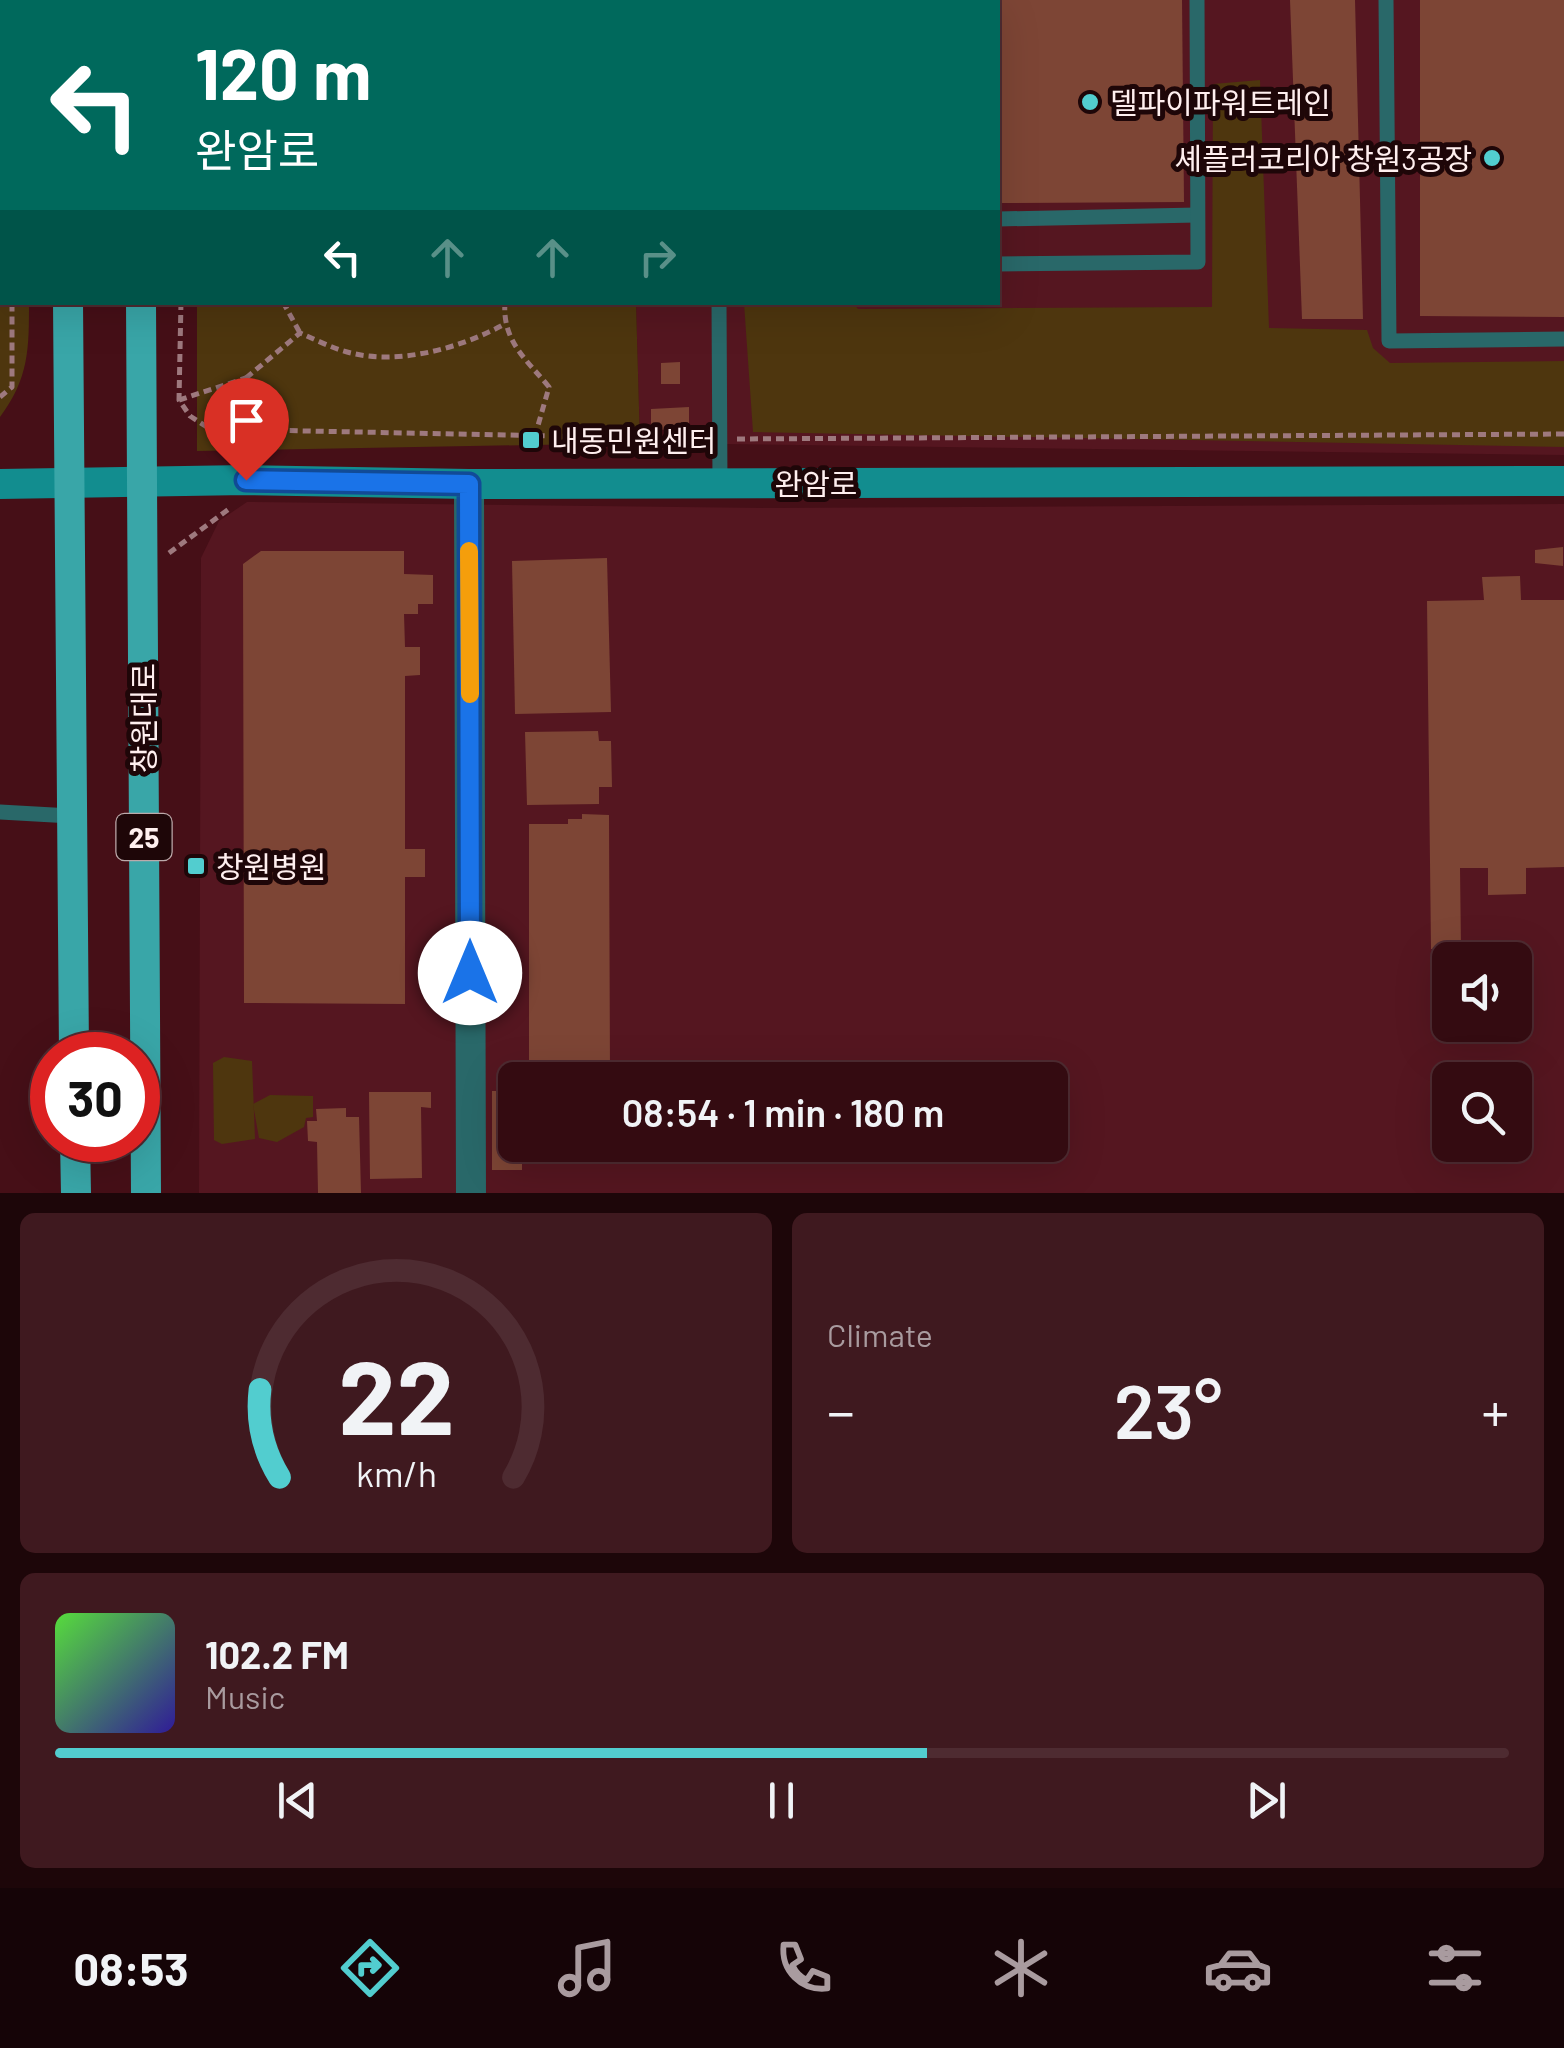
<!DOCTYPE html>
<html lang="en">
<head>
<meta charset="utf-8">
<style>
  body { margin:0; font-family:Barlow,"Noto Sans KR",sans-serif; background:#3f191f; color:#f1f3f6; height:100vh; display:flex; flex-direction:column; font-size:38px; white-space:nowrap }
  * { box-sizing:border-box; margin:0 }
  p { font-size:32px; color:#a99b9f }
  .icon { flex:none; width:55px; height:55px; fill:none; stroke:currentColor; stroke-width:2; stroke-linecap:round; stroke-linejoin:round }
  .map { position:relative; height:1193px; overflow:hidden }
  .drawer { display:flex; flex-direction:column; gap:20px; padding:20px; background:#1d0609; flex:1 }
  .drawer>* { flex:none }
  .guide { position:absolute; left:0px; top:0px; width:1000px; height:305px; box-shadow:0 10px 40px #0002,0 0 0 2px #4e2b31; background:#00695c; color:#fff; overflow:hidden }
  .buttons { position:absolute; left:1432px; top:942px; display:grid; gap:20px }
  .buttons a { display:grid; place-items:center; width:100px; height:100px; border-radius:15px; background:#340b11; box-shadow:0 10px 40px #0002,0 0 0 2px #4e2b31; font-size:50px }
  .speed { position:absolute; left:30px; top:1032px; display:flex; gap:20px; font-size:50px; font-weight:700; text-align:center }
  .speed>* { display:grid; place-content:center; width:130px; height:130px; border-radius:50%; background:#340b11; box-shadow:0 10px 40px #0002,0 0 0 2px #4e2b31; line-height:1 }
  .speed .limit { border:15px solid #d22; background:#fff; color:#111 }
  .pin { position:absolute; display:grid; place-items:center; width:85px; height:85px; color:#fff; margin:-102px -42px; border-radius:50% 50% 50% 0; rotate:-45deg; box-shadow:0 0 10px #0007 }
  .pin .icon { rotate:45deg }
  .me { position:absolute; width:110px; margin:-55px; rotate:0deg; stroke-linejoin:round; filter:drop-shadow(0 0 8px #0008) }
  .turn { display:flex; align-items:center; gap:35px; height:210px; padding:0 30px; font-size:45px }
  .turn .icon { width:130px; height:130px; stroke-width:2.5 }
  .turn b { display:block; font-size:70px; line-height:85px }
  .lanes { display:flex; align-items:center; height:95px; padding:0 30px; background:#0003; justify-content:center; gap:50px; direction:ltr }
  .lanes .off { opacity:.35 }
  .big { font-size:75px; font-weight:600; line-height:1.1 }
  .drawer .card { flex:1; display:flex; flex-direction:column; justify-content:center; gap:15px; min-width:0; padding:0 35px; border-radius:15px; background:#3f191f }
  .drawer .dial { align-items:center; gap:0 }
  .dial svg { height:260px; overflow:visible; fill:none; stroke:#4e2b31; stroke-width:7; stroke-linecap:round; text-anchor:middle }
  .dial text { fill:#f1f3f6; stroke:none }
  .song { display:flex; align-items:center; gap:30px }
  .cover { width:120px; height:120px; border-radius:15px; background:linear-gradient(135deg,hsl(110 70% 55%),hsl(250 70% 35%)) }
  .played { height:10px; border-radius:5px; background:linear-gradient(90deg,#52cdcf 60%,#4e2b31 60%) }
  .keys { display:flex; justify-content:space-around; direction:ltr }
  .heat { display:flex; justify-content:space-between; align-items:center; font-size:55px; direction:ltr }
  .drawer .tiles { flex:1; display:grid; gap:20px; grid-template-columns:1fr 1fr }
  .card:last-child { grid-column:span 2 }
  .trip { position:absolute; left:498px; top:1062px; width:570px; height:100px; border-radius:15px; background:#340b11; box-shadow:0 10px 40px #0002,0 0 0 2px #4e2b31; font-weight:600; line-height:100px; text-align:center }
  .menu { display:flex; height:160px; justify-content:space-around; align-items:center; background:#150407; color:#a99b9f }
  .menu .icon { width:70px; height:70px }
  .menu .on { color:#52cdcf }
  .menu b { font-size:45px; color:#f1f3f6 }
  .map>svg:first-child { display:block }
  .built { fill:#551620; fill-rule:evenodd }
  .green { fill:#4e360e }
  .building { fill:#7d4535 }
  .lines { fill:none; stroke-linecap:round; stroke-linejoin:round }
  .path { stroke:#9e797e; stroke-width:5; stroke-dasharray:8 5; stroke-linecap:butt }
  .lane { stroke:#296869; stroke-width:15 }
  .street { stroke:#296869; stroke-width:30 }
  .secondary { stroke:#128d8f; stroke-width:30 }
  .primary { stroke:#39a6a8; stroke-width:30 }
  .route-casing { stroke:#114b97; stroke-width:25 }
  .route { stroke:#1a73e8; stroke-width:18 }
  .slow { stroke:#f59e0b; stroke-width:18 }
  .poi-dot { fill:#52cdcf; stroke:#1e0608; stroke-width:4 }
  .labels { text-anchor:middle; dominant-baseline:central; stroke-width:10; stroke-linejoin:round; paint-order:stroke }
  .shield { fill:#1e0608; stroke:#bca9aa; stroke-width:2.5 }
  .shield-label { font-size:28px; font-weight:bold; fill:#ffefef }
  .poi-label { font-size:30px; fill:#ffefef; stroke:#1e0608; text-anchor:start }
  .street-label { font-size:30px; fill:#ffefef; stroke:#1e0608 }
</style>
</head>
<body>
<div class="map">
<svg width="1564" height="1193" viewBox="0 0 1564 1193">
  <rect width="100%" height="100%" fill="#460f17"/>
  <!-- built -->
  <g class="built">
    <path d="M627,0H1564V455L640,443L636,303L998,302V2Z"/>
    <path d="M247,502L769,508L1564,504V1193H199L201,558L219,521ZM1450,960H1515V1025H1450ZM515,1080H1050V1145H515ZM1450,1080H1515V1145H1450Z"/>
  </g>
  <!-- green -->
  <g class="green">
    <path d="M0,0H29L2,2V302L29,303C29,349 29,378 0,417Z"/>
    <rect x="197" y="0" width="430" height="2"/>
    <path d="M1260,80L1269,328L1367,330L1373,348L1390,363L1564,361V447L753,432L744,303H853L858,309L1212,307L1213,84Z"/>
    <path d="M197,303H636L640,443L197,451Z"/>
    <path d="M224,1057L252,1061L255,1139L222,1144L214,1140L213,1063Z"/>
    <path d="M270,1095L313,1096V1117L306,1118L304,1127L277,1142L259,1138L253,1104Z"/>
  </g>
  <!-- building -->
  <g class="building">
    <path d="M998,0H1182L1184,202L998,203Z"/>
    <path d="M1290,0H1355L1363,319H1302Z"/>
    <path d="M1420,0H1564V317L1420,316Z"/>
    <path d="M680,362V384H661V363Z"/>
    <path d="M689,407V429L651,430V409Z"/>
    <path d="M1563,547V566L1535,563V550Z"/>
    <path d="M261,551H404V574L433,575V604H418V614H404L405,647H420V675L405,676V849H425V877H405V1004L244,1003L243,564Z"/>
    <path d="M607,558L611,712L515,714L512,561Z"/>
    <path d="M1520,576L1521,600H1564V867L1526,868V894L1488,895V868H1460L1461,949H1431L1427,601L1484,600L1482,577Z"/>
    <path d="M598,731L599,741H611L612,787H599V804L527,805L525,732Z"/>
    <path d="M582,814L609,815L610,1073H569V1066L529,1065V824H568V819H582Z"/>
    <path d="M492,1091H515V1145H522V1170H492Z"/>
    <path d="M369,1092H431V1108L421,1107L422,1178L370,1179Z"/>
    <path d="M346,1108V1117H359L361,1193H318L317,1142L308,1141L307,1121H317L316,1109Z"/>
    <rect x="590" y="1145" width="29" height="13"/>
  </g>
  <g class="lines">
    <!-- path -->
    <g class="path">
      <path d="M209,0L212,2"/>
      <path d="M421,0L422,2"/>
      <path d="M12,2V0"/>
      <path d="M189,2V0"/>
      <path d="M181,302L179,400L190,416L210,429L701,439"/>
      <path d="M283,302L300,333"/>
      <path d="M505,302C502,341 526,359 549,387L535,436"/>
      <path d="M246,378L300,333C316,340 334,349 351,353C400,365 460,348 503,325"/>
      <path d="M0,397L12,387V302"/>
      <path d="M179,400L246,378L256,390L247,430"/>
      <path d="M737,439L1564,434"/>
      <path d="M169,553L229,509"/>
    </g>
    <!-- lane -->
    <g class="lane">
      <path d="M717,0V2"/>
      <path d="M1386,0L1389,341L1564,339"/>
      <path d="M998,219L1197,215"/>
      <path d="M998,264L1198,262L1197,0"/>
      <path d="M719,302L720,484"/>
      <path d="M0,812L71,816"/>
    </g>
    <!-- street -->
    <path class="street" d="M469,484L471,1193"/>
    <!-- secondary -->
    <path class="secondary" d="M0,484L246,480L469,484L1564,481"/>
    <!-- primary -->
    <g class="primary">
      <path d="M67,0V2"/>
      <path d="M140,0V2"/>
      <path d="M68,302L74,1055"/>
      <path d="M141,302L146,1193"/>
      <path d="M75,1140L76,1193"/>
    </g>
  </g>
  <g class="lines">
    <!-- route casing -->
    <g class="route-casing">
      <path id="route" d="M246,480L469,484L470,973"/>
    </g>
    <!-- route -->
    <use href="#route" class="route"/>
    <!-- slow -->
    <path class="slow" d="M469,551L470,694"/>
  </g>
  <!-- markers -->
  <g class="poi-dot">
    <circle cx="1090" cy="102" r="10"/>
    <circle cx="1492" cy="158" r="10"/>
    <rect x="521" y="430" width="20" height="20" rx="5"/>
    <rect x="186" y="856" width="20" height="20" rx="5"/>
  </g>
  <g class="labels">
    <!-- shield labels -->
    <rect class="shield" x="116.5" y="814" width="55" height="46" rx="8"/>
    <g class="shield-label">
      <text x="144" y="837">25</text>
    </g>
    <!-- poi labels -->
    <g class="poi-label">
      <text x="1110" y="102">델파이파워트레인</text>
      <text x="1472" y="158" text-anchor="end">셰플러코리아 창원3공장</text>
      <text x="551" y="440">내동민원센터</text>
      <text x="216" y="866">창원병원</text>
    </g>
    <!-- street labels -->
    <g class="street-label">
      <text x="816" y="483">완암로</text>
      <text transform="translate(143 718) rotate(-90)">창원대로</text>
    </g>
  </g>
</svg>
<div class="buttons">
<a><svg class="icon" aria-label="sound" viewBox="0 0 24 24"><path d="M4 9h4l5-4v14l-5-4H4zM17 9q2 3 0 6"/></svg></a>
<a><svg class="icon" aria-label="search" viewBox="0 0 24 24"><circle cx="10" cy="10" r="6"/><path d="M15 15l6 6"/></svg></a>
</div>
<div class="speed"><div class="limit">30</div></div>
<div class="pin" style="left:246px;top:480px;background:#d93025"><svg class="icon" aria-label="arrive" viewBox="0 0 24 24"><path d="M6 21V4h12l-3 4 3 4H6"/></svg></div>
<svg class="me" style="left:470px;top:973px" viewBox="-20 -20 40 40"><circle r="19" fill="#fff"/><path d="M0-13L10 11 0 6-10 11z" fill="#1a73e8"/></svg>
<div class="trip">08:54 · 1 min · 180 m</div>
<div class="guide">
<div class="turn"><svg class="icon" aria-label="left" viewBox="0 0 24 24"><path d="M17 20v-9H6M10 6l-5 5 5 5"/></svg><div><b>120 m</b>완암로</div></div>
<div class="lanes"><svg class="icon" aria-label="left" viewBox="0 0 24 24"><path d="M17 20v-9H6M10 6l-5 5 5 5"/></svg><svg class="icon off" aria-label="ahead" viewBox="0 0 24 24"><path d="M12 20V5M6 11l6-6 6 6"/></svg><svg class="icon off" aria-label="ahead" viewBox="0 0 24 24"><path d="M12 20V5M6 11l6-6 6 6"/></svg><svg class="icon off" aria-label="right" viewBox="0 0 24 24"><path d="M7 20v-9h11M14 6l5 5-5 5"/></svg></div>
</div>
</div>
<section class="drawer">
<div class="tiles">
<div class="card dial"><svg viewBox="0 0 100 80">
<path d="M14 69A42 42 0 1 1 86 69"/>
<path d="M14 69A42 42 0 0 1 8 42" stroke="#52cdcf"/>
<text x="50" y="56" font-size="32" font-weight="700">22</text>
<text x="50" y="72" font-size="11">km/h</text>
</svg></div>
<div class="card"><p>Climate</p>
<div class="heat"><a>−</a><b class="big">23°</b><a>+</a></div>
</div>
<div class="card">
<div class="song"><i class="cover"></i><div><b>102.2 FM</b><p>Music</p></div></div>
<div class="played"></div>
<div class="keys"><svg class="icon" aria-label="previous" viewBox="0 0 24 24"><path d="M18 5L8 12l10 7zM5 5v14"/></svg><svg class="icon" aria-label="pause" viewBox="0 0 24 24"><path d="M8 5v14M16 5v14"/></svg><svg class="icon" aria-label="next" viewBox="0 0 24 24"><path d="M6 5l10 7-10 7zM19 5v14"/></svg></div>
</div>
</div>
</section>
<nav class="menu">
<b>08:53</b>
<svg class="icon on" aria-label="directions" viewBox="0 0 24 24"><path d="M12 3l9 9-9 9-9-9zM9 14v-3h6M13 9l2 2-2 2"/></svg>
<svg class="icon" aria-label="music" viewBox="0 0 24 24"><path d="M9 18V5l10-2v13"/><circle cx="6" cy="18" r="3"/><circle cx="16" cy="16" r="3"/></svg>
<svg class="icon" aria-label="phone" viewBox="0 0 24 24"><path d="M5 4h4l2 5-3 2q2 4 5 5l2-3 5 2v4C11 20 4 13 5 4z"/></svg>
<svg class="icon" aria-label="climate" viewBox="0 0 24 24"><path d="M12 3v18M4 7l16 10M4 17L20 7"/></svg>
<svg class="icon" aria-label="car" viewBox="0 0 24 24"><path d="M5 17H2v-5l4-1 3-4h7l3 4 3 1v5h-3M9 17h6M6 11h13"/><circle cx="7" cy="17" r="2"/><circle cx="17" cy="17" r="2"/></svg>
<svg class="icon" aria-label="filters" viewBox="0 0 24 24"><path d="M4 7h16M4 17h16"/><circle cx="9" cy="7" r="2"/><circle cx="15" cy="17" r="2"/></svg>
</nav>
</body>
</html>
